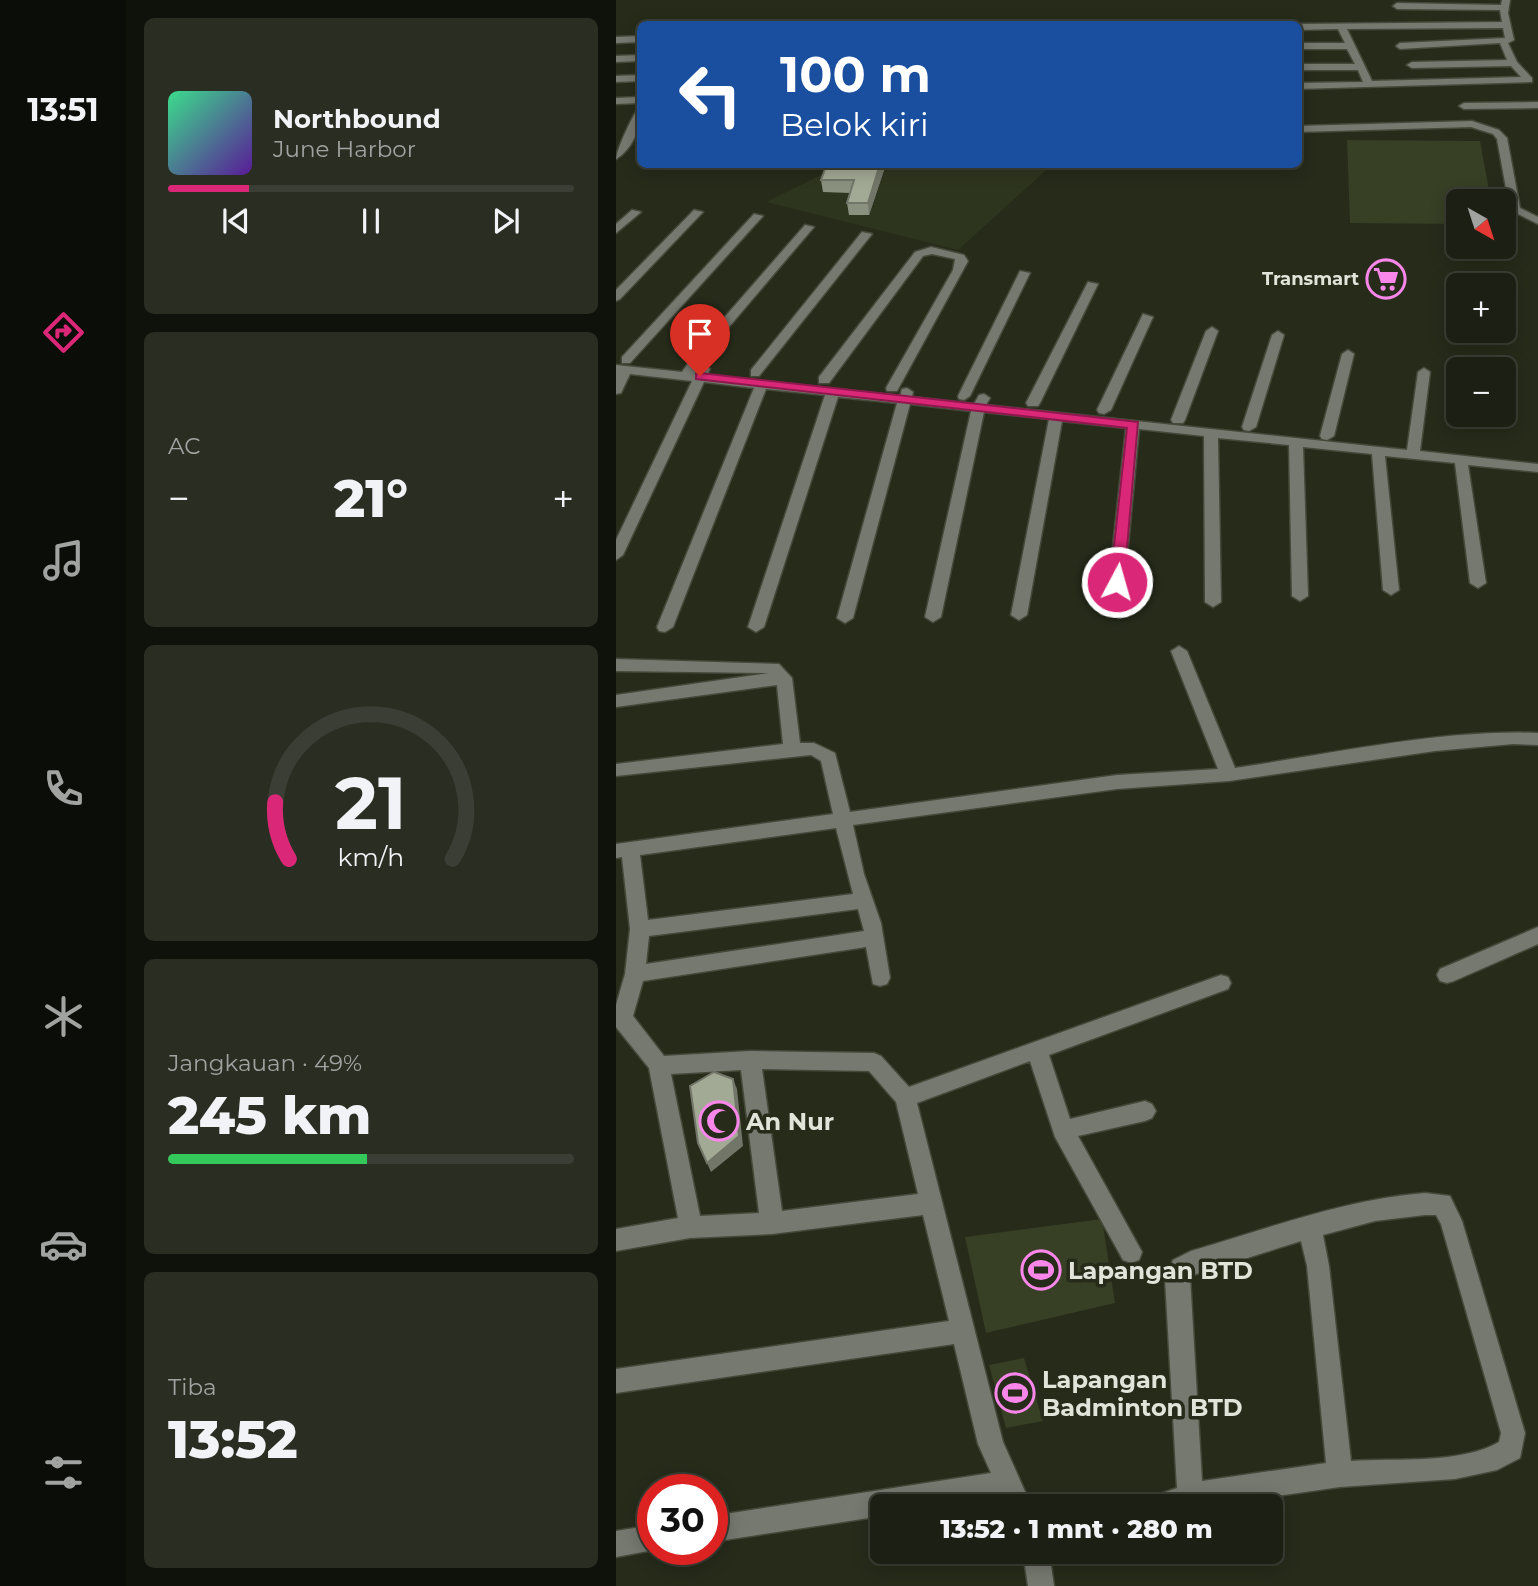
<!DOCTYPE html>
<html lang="id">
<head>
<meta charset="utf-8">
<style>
  body { margin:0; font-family:Montserrat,sans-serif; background:#292d22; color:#f1f3f6; height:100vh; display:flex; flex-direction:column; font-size:26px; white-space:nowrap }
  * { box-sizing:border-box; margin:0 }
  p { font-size:23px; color:#a0a3a0 }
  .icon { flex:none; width:38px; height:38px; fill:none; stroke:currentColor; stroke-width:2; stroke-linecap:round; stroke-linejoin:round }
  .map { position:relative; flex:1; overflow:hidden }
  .side { display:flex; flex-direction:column; gap:18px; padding:18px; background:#0f120b; width:490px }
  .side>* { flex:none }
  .hud { position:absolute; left:21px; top:21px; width:665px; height:147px; border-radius:10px; box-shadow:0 4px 18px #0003,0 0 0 2px #3a3e34; background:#1a4fa0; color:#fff; overflow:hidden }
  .needle { width:46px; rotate:141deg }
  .tools { position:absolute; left:830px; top:189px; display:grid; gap:14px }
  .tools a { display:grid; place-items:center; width:70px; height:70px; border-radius:10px; background:#1c2014; box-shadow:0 4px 18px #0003,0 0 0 2px #3a3e34; font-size:35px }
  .speed { position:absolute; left:21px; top:1474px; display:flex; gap:14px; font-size:35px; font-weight:700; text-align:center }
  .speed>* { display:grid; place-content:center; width:91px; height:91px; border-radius:50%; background:#1c2014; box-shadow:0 4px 18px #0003,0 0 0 2px #3a3e34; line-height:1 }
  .speed .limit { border:10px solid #d22; background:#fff; color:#111 }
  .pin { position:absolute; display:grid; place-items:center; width:60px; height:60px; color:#fff; margin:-72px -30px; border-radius:50% 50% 50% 0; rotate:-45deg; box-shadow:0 0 7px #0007 }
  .pin .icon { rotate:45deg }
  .me { position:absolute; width:77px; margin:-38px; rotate:6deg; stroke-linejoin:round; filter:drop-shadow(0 0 5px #0008) }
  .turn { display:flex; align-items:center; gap:24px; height:147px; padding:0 28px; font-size:32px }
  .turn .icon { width:91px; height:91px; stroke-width:2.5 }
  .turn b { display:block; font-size:49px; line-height:60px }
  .big { font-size:52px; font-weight:800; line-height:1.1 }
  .side .widget { flex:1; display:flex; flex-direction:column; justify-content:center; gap:10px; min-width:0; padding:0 24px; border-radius:10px; background:#292d22 }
  .side .dial { align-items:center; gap:0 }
  .dial svg { height:182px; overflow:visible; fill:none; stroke:#3a3e34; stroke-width:7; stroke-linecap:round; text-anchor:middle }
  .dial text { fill:#f1f3f6; stroke:none }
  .song { display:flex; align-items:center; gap:21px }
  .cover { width:84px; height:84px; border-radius:10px; background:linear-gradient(135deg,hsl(150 70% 55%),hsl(270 70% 35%)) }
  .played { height:7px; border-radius:4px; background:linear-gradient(90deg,#db2777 20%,#3a3e34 20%) }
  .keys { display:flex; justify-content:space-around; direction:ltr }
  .heat { display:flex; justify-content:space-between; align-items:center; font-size:38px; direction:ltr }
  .charge { height:10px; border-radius:5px; background:linear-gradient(90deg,#34c759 49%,#3a3e34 0) }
  .trip { position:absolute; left:254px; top:1494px; width:413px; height:70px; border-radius:10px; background:#1c2014; box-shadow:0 4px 18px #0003,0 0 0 2px #3a3e34; font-weight:800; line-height:70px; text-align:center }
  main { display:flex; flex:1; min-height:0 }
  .dock { display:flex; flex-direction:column; width:126px; justify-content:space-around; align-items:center; background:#0b0d08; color:#a0a3a0 }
  .dock .icon { width:49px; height:49px }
  .dock .current { color:#db2777 }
  .dock b { font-size:32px; color:#f1f3f6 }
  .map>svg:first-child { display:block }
  .built { fill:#2e351e }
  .green { fill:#373f25 }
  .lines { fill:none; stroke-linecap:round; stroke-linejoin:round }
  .minor-casing { stroke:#444939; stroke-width:3 }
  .minor { fill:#767970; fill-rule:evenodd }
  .wall { fill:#8b917f }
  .shaded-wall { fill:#717668 }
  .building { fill:#a2a994; stroke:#717668; stroke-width:2 }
  .route { fill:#db2777; stroke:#8e194d; stroke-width:2 }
  .labels { text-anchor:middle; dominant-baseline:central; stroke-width:7; stroke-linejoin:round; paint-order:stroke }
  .far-poi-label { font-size:18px; font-weight:bold; fill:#e0e4d9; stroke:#262b1a; text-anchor:end }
  .near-poi-label { font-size:24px; font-weight:bold; fill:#e0e4d9; stroke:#262b1a; text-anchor:start }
</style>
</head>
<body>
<main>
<nav class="dock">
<b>13:51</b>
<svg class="icon current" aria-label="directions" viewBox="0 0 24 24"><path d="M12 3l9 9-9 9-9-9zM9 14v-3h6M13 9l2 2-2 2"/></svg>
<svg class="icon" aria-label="music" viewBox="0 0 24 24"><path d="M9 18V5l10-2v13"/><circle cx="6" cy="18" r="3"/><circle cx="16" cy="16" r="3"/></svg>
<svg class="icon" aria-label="phone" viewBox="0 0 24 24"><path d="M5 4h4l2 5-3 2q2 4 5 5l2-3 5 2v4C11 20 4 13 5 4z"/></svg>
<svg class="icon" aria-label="climate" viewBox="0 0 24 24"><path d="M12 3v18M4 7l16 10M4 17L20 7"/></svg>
<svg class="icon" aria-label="car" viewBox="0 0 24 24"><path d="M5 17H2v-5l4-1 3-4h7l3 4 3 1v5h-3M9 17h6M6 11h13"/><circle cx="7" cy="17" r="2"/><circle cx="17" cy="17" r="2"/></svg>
<svg class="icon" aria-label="filters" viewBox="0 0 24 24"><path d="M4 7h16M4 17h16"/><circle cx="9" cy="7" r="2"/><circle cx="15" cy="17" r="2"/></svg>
</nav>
<section class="side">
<div class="widget">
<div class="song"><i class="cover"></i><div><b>Northbound</b><p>June Harbor</p></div></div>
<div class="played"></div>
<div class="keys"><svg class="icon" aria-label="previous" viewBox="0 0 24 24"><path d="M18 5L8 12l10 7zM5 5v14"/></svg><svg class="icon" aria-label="pause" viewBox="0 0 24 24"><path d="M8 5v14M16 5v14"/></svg><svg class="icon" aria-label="next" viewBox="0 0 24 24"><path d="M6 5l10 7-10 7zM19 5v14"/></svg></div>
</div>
<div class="widget"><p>AC</p>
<div class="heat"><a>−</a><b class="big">21°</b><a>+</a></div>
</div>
<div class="widget dial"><svg viewBox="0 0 100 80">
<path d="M14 69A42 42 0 1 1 86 69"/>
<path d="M14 69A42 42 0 0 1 8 44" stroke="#db2777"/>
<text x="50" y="56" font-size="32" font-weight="700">21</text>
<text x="50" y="72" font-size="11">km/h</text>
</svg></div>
<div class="widget"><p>Jangkauan · 49%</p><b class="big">245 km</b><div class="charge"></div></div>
<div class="widget"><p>Tiba</p><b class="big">13:52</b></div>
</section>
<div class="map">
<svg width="922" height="1586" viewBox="0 0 922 1586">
  <rect width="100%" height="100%" fill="#262b1a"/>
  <!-- built -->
  <path class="built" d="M225,165H436L342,250L150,202Z"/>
  <!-- green -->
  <g class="green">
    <path d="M731,140L864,141L875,201H842V224L734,223Z"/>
    <path d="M486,1219L499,1303L370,1333L349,1237Z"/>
    <path d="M408,1358L427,1421L390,1428L373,1365Z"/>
  </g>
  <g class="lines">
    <!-- minor casing -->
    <g class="minor-casing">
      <g id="minor">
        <path d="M886,0H894L892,13L898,40L892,43L901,62L916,78V82L682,89V83L747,82L742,70H682V64H739L731,49H682V43H729L722,29L682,30V24L886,22L884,10L781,9L777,6L781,3L885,5ZM887,28L889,38L784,43L780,46L784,49L884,43L891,60L796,62L791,65L796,68L895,66L905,77L756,81L731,29Z"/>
        <path d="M406,21H479L483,24H402Z"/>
        <path d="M24,36V42L0,43V37Z"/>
        <path d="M24,55V61L0,62V56Z"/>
        <path d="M24,75V81L0,82V76Z"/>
        <path d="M24,97V103L0,104V98Z"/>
        <path d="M922,102V108L848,109L843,106L848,103Z"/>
        <path d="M24,107C26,126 17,149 0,159C0,151 18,111 24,107Z"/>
        <path d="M856,121L883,130L891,138L904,208L922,217V224L894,210L881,139L877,134L855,127L682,132V126Z"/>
        <path d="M16,210L25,212L0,233V224Z"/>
        <path d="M78,210L87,212L4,299L0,301V290Z"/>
        <path d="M138,214L147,216L14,363H6V357Z"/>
        <path d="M189,225L198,227L95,348L78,374L88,365L94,369L91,375L284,396L286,389L291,388L297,392L296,397L358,404L363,395L368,394L374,398L370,405L791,450L802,372L808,368L814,372L804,451L922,464V472L852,465L870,583L862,588L854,583L839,463L769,456L783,590L775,595L767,590L756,454L687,447L692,596L684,601L676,596L673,445L602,438L605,602L597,607L589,602L588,436L523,429L506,609L498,614L490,609L510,428L446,421L411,615L403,620L395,615L433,419L368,412L325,617L317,622L309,617L355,411L294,404L237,618L229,623L221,618L281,403L222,397L148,627L140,632L132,627L209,395L150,389L57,627L49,632L43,631L41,627L138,388L88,382L7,555L0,560V540L76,381L14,374L5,393L0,394V365L66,372L87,342Z"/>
        <path d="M246,232L256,234L143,376H135V370Z"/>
        <path d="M315,247L348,255L352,261L281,391H271L270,388L337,270L339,259L316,254L307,256L213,383H203V377L299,252Z"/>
        <path d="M404,271L414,273L354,396L348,400L343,399L342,396Z"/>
        <path d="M472,282L482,284L424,403L422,406H412L410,403Z"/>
        <path d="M527,314L537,317L495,410L488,414L483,413L481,410Z"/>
        <path d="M596,327L602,331L569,420L567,423H557L555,420L590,331Z"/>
        <path d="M662,331L668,335L640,427L633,431L628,430L626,427L656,335Z"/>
        <path d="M732,350L738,354L718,436L711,440L706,439L704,436L726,354Z"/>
        <path d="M563,646L571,651L619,768C714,754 827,729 922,733V745L897,744L819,751L613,781L501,789L237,825L248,874L265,923L274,978L271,984L264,986L257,984L250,947L27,981L17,1016L48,1056L134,1051L258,1053L265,1056L293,1087L605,975L612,977L615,983L612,989L433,1055L454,1119L529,1101L536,1104L540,1111L536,1118L529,1121L462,1136L526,1252L523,1260L515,1263L507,1260L439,1137L414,1061L301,1103L387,1442L416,1507H390L385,1497L322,1507H266V1516L96,1542V1516L375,1473L362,1444L338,1344L0,1393V1369L333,1321L307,1215L156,1234L74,1238L0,1251V1229L62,1218L33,1068L0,1027V1005L9,974L14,929L6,857L0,858V844L217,814L205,761L195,755L0,776V764L167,744L161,685L0,707V695L153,673L0,671V659L163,664L176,678L184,743H198L219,753L234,812L501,775L602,769L555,651ZM220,828L237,894L32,920L24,855ZM242,909L248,931L30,964L33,936ZM146,1069L253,1071L280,1102L302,1194L166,1211ZM125,1070L143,1213L84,1216L55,1074Z"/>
        <path d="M922,927V944L838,981L831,983L824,981L821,975L824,969Z"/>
        <path d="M809,1193L834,1196L846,1221L909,1433L904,1458L881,1470L839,1479L724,1487L585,1507H528L532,1498L561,1488L549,1279L557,1260L575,1251C651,1229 730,1199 809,1193ZM809,1215H820L825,1224L885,1433L883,1442C846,1464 779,1458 735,1461L713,1266L707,1235L759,1221ZM685,1241L691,1266L710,1463L586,1481L574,1276Z"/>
        <path d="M37,1525V1549H43L0,1557V1531Z"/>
        <path d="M407,1552H433L438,1586H412Z"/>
      </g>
    </g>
    <!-- minor -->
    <use href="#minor" class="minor"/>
  </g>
  <!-- wall -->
  <path class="wall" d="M211,164H308L306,168L269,167L253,215H233L231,203L234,193L207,192L205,180Z"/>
  <!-- shaded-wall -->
  <g class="shaded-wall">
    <path d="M264,164H268L269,167L253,215L252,203Z"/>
    <path d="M117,1079L121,1089L127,1146L95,1172L91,1163Z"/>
  </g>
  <!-- building -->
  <g class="building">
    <path d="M211,164H264L252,203H231L238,180H205Z"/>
    <path d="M98,1072L117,1079L123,1136L91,1163L82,1143L74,1086Z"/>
  </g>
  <!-- route -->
  <path class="route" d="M84,373L522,422L508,582L501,587L494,582L511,428L80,379V374Z"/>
  <!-- icons -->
  <defs>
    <g id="supermarket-ring" transform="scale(2.0125)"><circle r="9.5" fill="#262b1a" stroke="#f987e9" stroke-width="1.5"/><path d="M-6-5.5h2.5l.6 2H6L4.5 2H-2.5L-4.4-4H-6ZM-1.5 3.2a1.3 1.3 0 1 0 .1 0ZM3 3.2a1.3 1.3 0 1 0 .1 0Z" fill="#f987e9"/></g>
    <g id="mosque-ring" transform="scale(2.0125)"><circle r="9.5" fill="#262b1a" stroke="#f987e9" stroke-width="1.5"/><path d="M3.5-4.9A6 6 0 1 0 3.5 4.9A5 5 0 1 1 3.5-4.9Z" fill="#f987e9"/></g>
    <g id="stadium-ring" transform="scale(2.0125)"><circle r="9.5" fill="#262b1a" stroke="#f987e9" stroke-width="1.5"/><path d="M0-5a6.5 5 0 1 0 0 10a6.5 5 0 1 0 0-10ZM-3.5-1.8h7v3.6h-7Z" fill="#f987e9"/></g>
  </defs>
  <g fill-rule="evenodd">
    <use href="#supermarket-ring" x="770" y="279"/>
    <use href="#mosque-ring" x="103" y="1121"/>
    <use href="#stadium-ring" x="425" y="1270"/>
    <use href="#stadium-ring" x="399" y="1393"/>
  </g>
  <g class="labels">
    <!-- far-poi labels -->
    <g class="far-poi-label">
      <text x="743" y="279">Transmart</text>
    </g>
    <!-- near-poi labels -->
    <g class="near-poi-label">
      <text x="130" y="1121">An Nur</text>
      <text x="452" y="1270">Lapangan BTD</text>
      <text x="426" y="1379">Lapangan<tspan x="426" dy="28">Badminton BTD</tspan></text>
    </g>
  </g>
</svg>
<div class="tools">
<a><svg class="needle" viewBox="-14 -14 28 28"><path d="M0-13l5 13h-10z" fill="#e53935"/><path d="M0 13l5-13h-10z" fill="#a0a3a0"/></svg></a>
<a>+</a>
<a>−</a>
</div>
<div class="speed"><div class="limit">30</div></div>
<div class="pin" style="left:84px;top:376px;background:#d93025"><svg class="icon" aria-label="arrive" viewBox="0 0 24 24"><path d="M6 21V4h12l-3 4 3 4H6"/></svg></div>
<svg class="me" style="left:501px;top:582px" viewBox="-20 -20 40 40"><circle r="17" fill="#db2777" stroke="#fff" stroke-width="3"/><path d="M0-11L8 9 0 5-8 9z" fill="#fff"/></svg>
<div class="trip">13:52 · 1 mnt · 280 m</div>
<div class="hud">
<div class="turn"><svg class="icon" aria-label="left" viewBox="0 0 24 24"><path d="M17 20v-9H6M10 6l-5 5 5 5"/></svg><div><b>100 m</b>Belok kiri</div></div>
</div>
</div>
</main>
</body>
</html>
